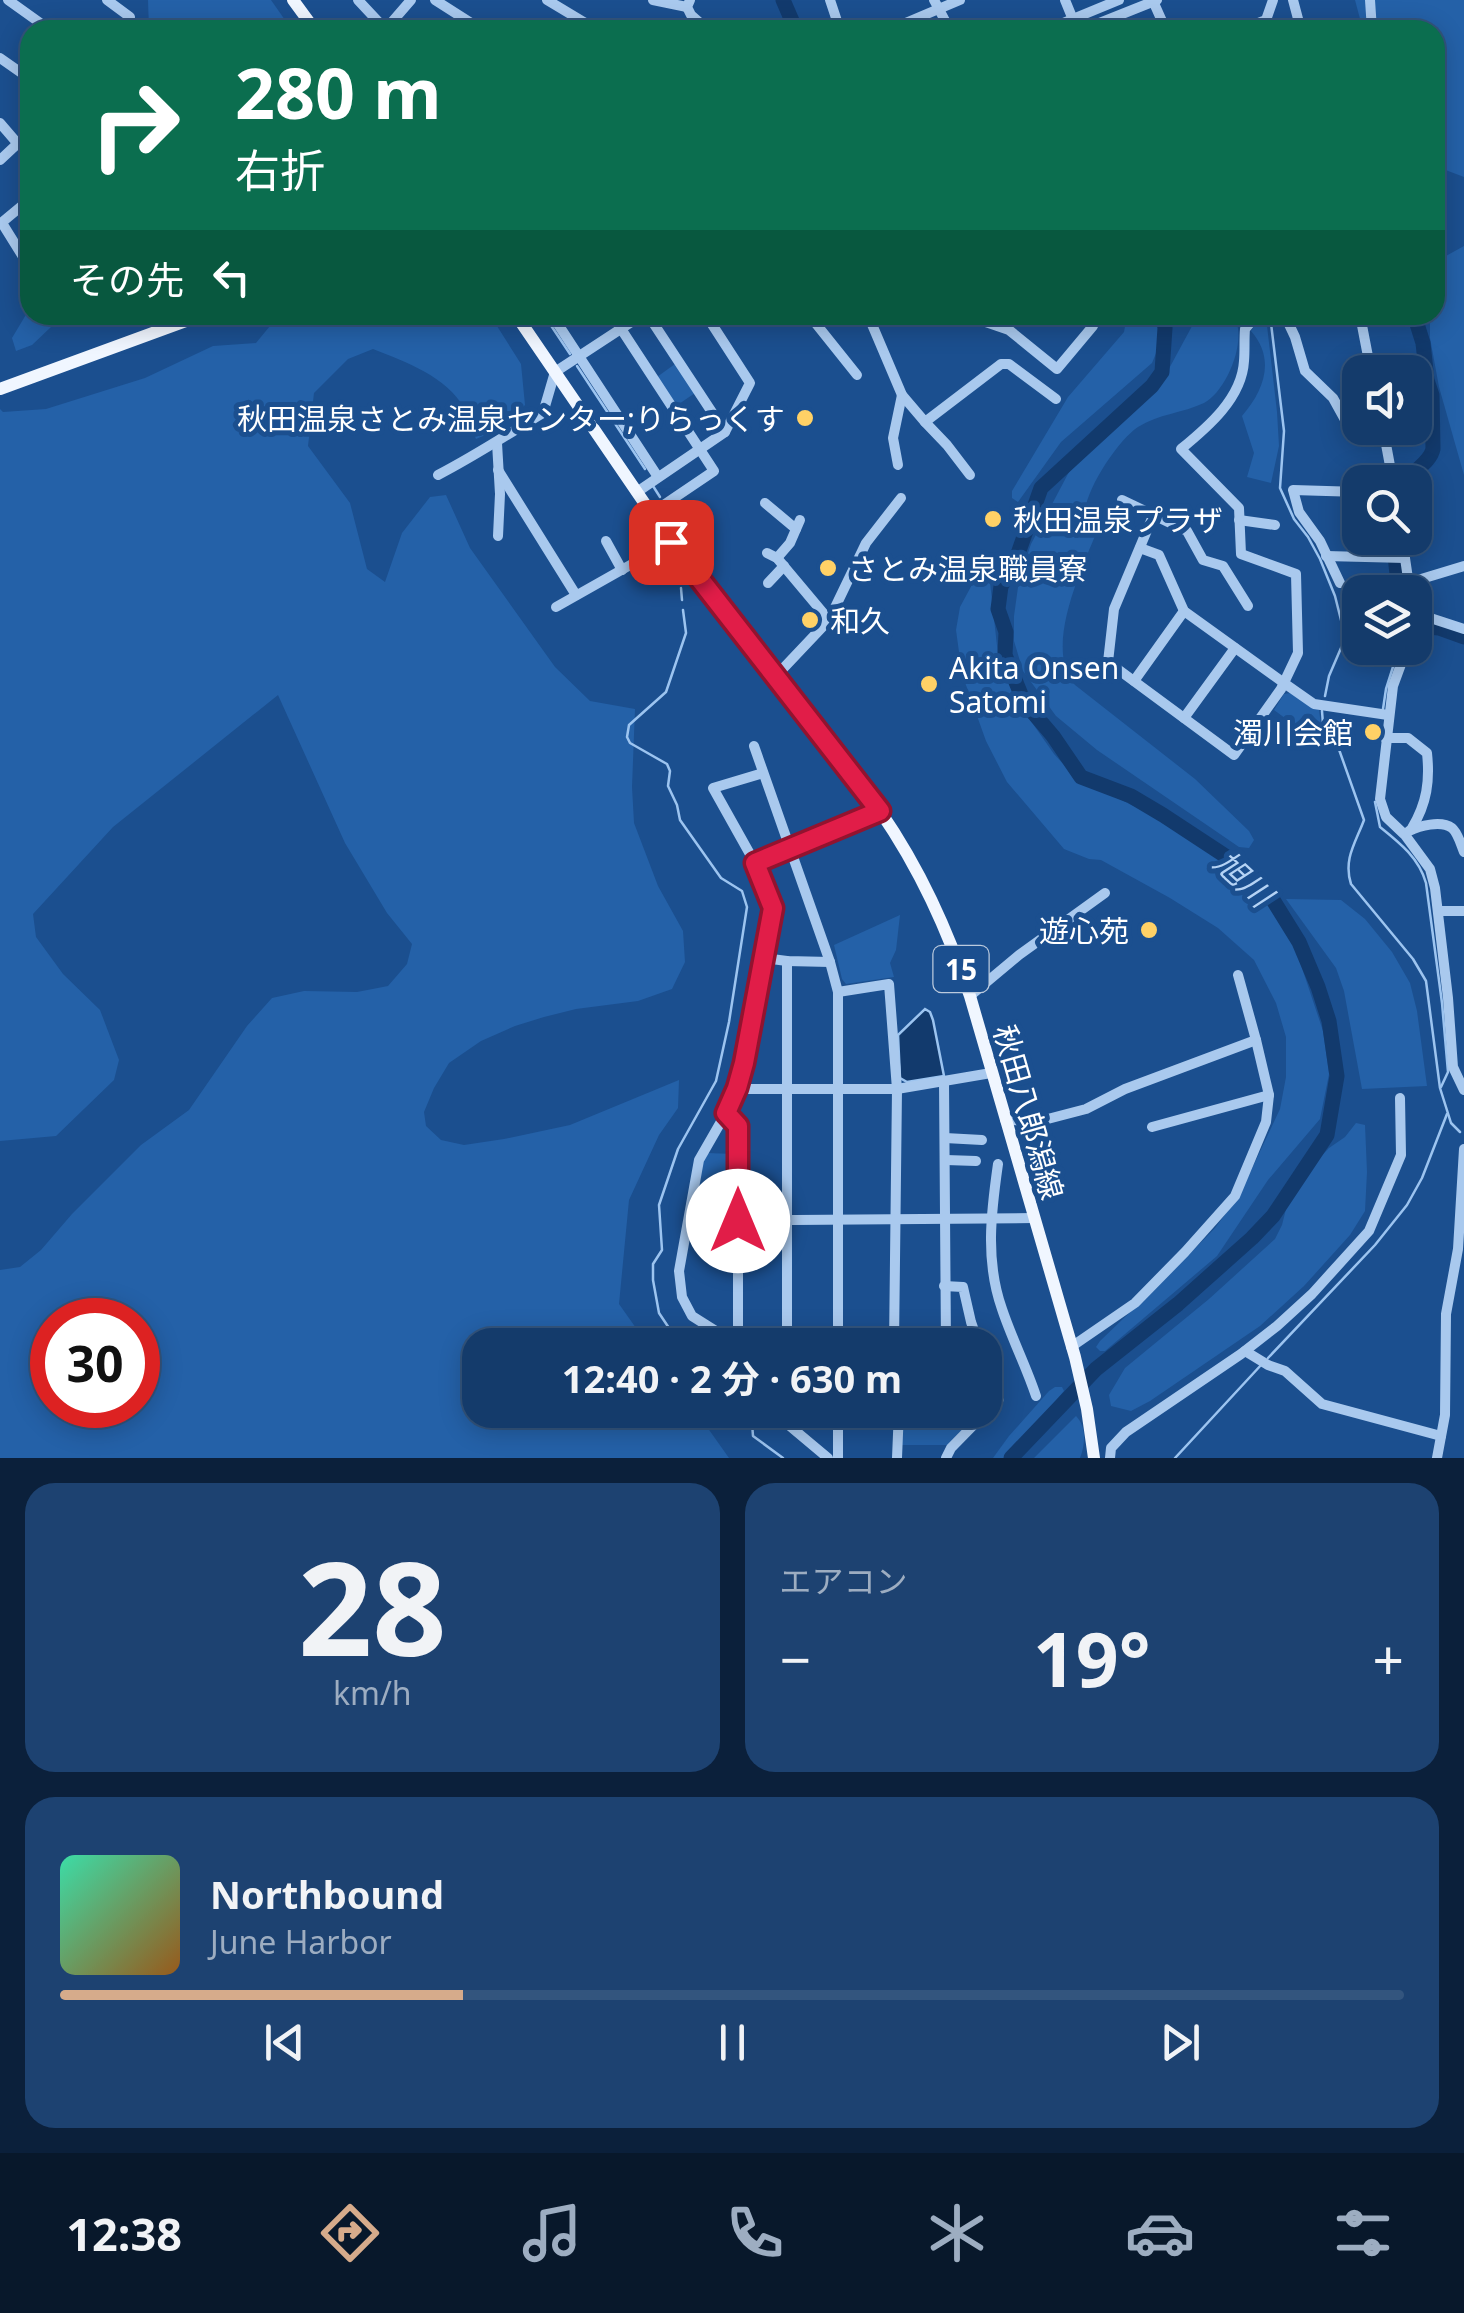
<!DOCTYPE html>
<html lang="ja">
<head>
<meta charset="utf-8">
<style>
  body { margin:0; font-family:"Noto Sans","Noto Sans JP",sans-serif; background:#1d4271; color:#f1f3f6; height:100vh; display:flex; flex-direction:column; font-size:38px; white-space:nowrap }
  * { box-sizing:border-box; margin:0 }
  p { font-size:32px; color:#9dadc1 }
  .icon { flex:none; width:55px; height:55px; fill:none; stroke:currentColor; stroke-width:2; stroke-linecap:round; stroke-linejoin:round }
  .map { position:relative; height:1458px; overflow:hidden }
  .panel { display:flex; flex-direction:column; gap:25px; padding:25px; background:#0b203b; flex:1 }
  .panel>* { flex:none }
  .top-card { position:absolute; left:20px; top:20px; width:1425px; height:305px; border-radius:30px; box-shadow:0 5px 25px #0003,0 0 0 2px #33557e; background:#0b6e4f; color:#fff; overflow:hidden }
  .tools { position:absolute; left:1342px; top:355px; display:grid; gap:20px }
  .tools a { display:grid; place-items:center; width:90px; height:90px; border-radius:20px; background:#143b6b; box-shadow:0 5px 25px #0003,0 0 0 2px #33557e; font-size:50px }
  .speed { position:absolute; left:30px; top:1298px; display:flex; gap:20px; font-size:50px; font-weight:700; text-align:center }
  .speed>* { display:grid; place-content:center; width:130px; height:130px; border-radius:50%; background:#143b6b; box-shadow:0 5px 25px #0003,0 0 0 2px #33557e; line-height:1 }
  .speed .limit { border:15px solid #d22; background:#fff; color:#111 }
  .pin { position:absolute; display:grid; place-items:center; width:85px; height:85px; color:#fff; margin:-42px; border-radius:20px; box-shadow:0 5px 15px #0006 }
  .me { position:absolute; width:110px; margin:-55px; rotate:0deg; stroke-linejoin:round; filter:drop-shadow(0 0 8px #0008) }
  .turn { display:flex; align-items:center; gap:35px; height:210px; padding:0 50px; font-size:45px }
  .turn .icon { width:130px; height:130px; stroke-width:2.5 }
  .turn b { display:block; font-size:70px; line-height:85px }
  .then { display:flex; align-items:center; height:95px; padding:0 50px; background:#0003; gap:20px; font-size:38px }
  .big { font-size:75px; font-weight:700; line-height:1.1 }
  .panel .tile { flex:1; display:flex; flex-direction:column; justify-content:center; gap:15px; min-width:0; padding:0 35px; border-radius:30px; background:#1d4271 }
  .panel .dial { align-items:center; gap:0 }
  .dial b { font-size:130px; line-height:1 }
  .song { display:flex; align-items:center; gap:30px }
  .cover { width:120px; height:120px; border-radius:15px; background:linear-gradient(135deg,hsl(160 70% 55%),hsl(30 70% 35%)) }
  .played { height:10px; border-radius:5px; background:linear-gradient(90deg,#d6ab8b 30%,#33557e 30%) }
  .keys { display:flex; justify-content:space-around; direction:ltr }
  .heat { display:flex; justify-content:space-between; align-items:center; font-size:55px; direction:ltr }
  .panel .tiles { flex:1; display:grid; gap:25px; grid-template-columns:1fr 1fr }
  .tile:last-child { grid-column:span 2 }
  .trip { position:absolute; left:462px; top:1328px; width:540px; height:100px; border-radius:30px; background:#143b6b; box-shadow:0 5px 25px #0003,0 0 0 2px #33557e; font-weight:700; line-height:100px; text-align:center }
  .dock { display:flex; height:160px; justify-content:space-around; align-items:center; background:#08182b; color:#9dadc1 }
  .dock .icon { width:70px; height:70px }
  .dock .current { color:#d6ab8b }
  .dock b { font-size:45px; color:#f1f3f6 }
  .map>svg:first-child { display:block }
  .green { fill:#2461a8; fill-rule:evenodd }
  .water { fill:#123a6d; stroke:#9cc4f0; stroke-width:2.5 }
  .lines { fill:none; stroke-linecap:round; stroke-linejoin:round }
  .stream { stroke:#9cc4f0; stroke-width:2.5 }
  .river { stroke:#123a6d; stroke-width:15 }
  .minor { stroke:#a9c9ee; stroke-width:10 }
  .major { stroke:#f0f6ff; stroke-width:12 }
  .route-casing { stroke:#92132f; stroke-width:25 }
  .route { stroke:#e11d48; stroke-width:18 }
  .poi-dot { fill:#ffd166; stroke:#1b4f8f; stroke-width:4 }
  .labels { text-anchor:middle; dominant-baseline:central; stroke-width:10; stroke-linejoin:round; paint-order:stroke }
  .shield { fill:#1b4f8f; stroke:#bbcadd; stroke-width:2.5 }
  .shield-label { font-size:28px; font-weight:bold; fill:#fff }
  .poi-label { font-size:30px; fill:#fff; stroke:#1b4f8f; text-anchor:start }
  .street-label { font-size:30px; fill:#fff; stroke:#1b4f8f }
  .water-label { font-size:32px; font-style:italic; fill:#b5d3f5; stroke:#1b4f8f }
</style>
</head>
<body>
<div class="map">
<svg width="1464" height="1458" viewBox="0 0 1464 1458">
  <rect width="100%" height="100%" fill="#1b4f8f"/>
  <!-- green -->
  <g class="green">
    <path d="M148,0H271L292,30H149Z"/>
    <path d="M1355,0H1464V177L1435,166V30H1363Z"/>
    <path d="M1464,246V475L1439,387L1430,338V315H1435V262Z"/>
    <path d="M30,308V315H88L51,327L32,345L16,351L12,338Z"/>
    <path d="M279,315H490L521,364L525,405L504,427L476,439C472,429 470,418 465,409C446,376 406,362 373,349L348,359L314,393L308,446L350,503L367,569L385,582L402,533L430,497L446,495L470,548L555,667L590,701L635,709L632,787L634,823L658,886L683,931L685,962L672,989L638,1001L576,1009L544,1017L515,1026L481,1041L449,1063L434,1088L424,1112L426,1126L441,1140L464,1145L504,1139L570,1125L679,1080L678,1108L659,1135L629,1200L619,1304L648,1345H480V1410H695L729,1458H0V1270L20,1267L41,1250L72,1214L141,1145L189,1110L247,1026L272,998L304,991L357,992L388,986L407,964L412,944L387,913L345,843L278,695L113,827L33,914L36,937L63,974L100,1010L119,1060L114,1080L56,1136L0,1141V409L3,412L46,409L145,378L213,346L256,343ZM52,1320H138V1405H52Z"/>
    <path d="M1127,315H1157L1159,346L1152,363L1061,442L1018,502L1012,498V491L1068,397L1124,332Z"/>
    <path d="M1198,315H1233C1249,337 1227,391 1204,403C1183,413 1158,414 1138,427C1118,440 1082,494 1085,517L1100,521V524C1084,564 1042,648 1075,685L1195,779L1249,831L1254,840L1249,848L1239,847L1097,750L1056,716L1023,671L1014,641V616L1019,580L1031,544L1069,472L1088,452L1158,389Z"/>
    <path d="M1266,317L1277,412L1279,446L1271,483L1247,477L1254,453L1242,416C1264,391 1276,359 1251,331L1255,325Z"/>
    <path d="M675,364L695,393L676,406L657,377Z"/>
    <path d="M974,581L990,582L998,655L1003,672L1021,707L1054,754L1076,778L1144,811L1235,869L1255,885L1293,941L1323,1031L1329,1074L1320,1119L1268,1180L1217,1256L1105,1351H1100L1096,1347L1100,1341L1173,1271L1215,1228L1239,1196L1280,1109L1286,1077V1037L1276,1003L1254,960L1218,928L1170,898L1101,860L1089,859L1064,849L1007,782L986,741L962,674L956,630L960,607Z"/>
    <path d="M1290,693L1319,710L1321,725L1331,738L1323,746L1274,710L1284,694Z"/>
    <path d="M1286,899L1341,900L1365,919L1392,952L1410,983L1417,1011L1427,1086L1362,1089L1344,991L1336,968Z"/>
    <path d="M900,915L896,950L890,963L894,977L846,984L842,979L834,945Z"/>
    <path d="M1356,1123L1365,1125L1367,1172L1365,1211L1350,1235L1304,1286L1260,1326L1150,1401L1131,1411L1111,1406L1109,1395L1125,1368L1209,1299L1275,1239L1282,1225L1287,1205L1311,1167L1329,1148L1345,1137Z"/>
    <path d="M707,1153L733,1154L734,1197H696L702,1162Z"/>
    <path d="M1055,1387H1062L1064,1391L1006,1458H993L1009,1436L1049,1391Z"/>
    <path d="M985,1401L988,1409L950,1445H900L902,1410H985Z"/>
    <path d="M1076,1416C1087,1427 1085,1445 1080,1458H1034Z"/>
  </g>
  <!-- water -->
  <path class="water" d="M925,1009L930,1012L933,1020L944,1076L907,1082L900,1078L898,1035Z"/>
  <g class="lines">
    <!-- stream -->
    <g class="stream">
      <path d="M1310,27L1314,30"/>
      <path d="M544,315L570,354"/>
      <path d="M1270,315L1284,431L1280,488L1294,519L1308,537L1320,559L1335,596L1342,624L1344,641L1329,676L1325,696"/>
      <path d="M577,366L645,469"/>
      <path d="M653,486L660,497"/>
      <path d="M635,516L657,547"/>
      <path d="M662,554L677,574L679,582"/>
      <path d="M681,588L682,600"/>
      <path d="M683,610L686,633L666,692L629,725L627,737L630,743L667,764L670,771L668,786L677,805L680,820L721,878L742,891L747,907L729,1022L716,1081L678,1149L659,1205L662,1250L653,1264V1280L659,1313L671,1331L688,1345"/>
      <path d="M1342,624H1360"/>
      <path d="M1383,709L1386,689L1399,648"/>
      <path d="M1322,711L1323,724L1336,741L1364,820C1356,842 1343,859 1351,884L1413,959L1426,981L1440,1088L1451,1123L1460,1132"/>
      <path d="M1375,802L1380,827C1400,843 1419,858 1426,883L1442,1003L1448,1072L1441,1087"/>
      <path d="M1268,1358L1375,1245L1407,1205L1422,1178L1447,1114"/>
      <path d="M751,1410L753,1436L783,1458"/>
      <path d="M1175,1458L1262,1364"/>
    </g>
    <!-- river -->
    <g class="river">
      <path d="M783,0L796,30"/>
      <path d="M1406,482C1413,470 1430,463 1433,449L1432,395L1427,380L1423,343L1417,324L1419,315"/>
      <path d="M1393,538L1399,592"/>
      <path d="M1415,626L1439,628L1464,637"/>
      <path d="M1011,1458L1096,1369L1178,1304L1252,1238L1273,1216L1327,1135L1337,1076L1329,1021L1318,987L1299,942L1273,900L1254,878L1233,861L1163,815L1131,796L1081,777L1053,736L1024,702L1005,655L1006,632L998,609L1001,586L1013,568L1041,488L1152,386L1162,372L1165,328L1163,315"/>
    </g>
    <!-- minor -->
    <g class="minor">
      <path d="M8,0L50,30"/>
      <path d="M107,0L130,17L121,30"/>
      <path d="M358,0L386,30"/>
      <path d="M435,0L482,30"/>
      <path d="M547,0L597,30"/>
      <path d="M653,0L687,7"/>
      <path d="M690,0L687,7L691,15L708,30"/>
      <path d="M830,0L840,30"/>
      <path d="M934,0L950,30"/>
      <path d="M1065,0L1074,22"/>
      <path d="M1293,0L1301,30"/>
      <path d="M1370,0L1372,30"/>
      <path d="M1153,1L1166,30"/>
      <path d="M385,30L411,0"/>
      <path d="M889,30L960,0"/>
      <path d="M1046,30L1119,0"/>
      <path d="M1082,30L1157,0"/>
      <path d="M1241,30L1266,20L1273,0"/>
      <path d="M0,58L30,79"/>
      <path d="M0,123L18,144"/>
      <path d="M0,160L30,132"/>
      <path d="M2,223L30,268"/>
      <path d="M0,224L30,199"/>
      <path d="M552,315L658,477"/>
      <path d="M612,315L714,471L652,513"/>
      <path d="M648,315L725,432"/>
      <path d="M809,315L857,375"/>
      <path d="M868,315L902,395L925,422L1001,364H1009L1056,399"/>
      <path d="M972,315L974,318L1009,330L1057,369L1093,326L1079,315"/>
      <path d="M1280,315L1287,320L1295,337L1305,371L1333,398L1349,427L1360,428"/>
      <path d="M1360,315L1371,372"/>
      <path d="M925,422L947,445L970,475"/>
      <path d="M1383,428L1393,482"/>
      <path d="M497,443L500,494L498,536"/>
      <path d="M898,465L893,438L902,395"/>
      <path d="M498,470L576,595"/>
      <path d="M438,475C475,456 508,434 543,413L555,372L642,315"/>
      <path d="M637,492L725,432L750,383L706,315"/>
      <path d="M1122,500L1187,531L1203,560L1223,566L1248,606"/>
      <path d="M765,503L796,529"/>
      <path d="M1153,516L1114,609L1108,662L1234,755L1281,689L1298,653L1296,574L1241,554L1239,508L1181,449C1208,427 1242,398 1244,361C1245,350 1244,340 1245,329L1257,315"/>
      <path d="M1239,520L1275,525"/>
      <path d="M1402,538L1410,592"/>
      <path d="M606,541L622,570"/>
      <path d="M1140,548L1159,555L1184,611L1284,683L1314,704L1388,715"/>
      <path d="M767,553L777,558L829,620"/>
      <path d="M1326,556L1405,558"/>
      <path d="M777,558L790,543L800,520"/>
      <path d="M768,583L784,566"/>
      <path d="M1340,583L1320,541L1299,512L1293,490L1360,492"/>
      <path d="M1408,583L1464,566"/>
      <path d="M556,607L671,542"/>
      <path d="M1415,613L1464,629"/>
      <path d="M1407,648L1393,686L1380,799L1386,817L1405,835L1430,869L1435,888L1448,998L1453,1067L1464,1090"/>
      <path d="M776,676L829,620L866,543L901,498"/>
      <path d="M1134,681L1184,611"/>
      <path d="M1184,718L1235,648"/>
      <path d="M1385,738H1408L1427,753C1430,781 1427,803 1412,828"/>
      <path d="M754,746L830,962L838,992V1345"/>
      <path d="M1409,831C1419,826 1441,820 1452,828C1458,833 1461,845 1464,852"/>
      <path d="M755,863L880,811"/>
      <path d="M1438,911H1464"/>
      <path d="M764,958L787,961L830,962"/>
      <path d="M838,992L889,984L897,1089L894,1345"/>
      <path d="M970,996L1019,955L1105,893"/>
      <path d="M944,1082L946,1345"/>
      <path d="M737,1089H897L991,1073"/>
      <path d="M726,1113L738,1126V1344"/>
      <path d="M1005,1120L1040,1121L1086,1109L1125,1089L1256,1040L1238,975"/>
      <path d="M1152,1127L1269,1095"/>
      <path d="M945,1138L982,1140"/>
      <path d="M946,1160L976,1161"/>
      <path d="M998,1164C991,1213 985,1261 1002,1309C1012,1339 1026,1366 1036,1396"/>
      <path d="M689,1221L1034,1218"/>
      <path d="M944,1286L963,1287L971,1322L979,1345"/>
      <path d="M738,1345L692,1316L682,1297L679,1271L699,1160L726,1113L737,1089L744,1063L773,908L755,863L713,788L763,773"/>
      <path d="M787,1345V961"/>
      <path d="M1071,1347L1135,1303L1185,1252L1235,1196L1266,1122L1269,1095L1256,1040"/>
      <path d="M1245,1351L1268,1365L1285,1371L1322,1404L1441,1436"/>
      <path d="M777,1410L779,1417L828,1458"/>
      <path d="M838,1458V1410"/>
      <path d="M897,1458L899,1410"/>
      <path d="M946,1458L951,1448L999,1399L985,1361"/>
      <path d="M1110,1458L1111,1448L1126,1432L1241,1354L1277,1326L1312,1294L1369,1231L1401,1155L1400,1098"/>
      <path d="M1437,1458L1445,1415L1446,1314L1458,1249L1464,1149"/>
    </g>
    <!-- major -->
    <g class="major">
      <path d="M293,0L315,30"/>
      <path d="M516,315L671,542L880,811C920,869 947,929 970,996L1075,1357L1087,1409L1094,1458"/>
      <path d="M0,389L202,315"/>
    </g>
  </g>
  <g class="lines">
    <!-- route casing -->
    <g class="route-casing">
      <path id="route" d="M671,542L880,811L755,863L773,908L744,1063L737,1088L726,1113L738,1126V1221"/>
    </g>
    <!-- route -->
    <use href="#route" class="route"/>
  </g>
  <!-- markers -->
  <g class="poi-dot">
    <circle cx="805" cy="418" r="10"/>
    <circle cx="993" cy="519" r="10"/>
    <circle cx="828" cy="568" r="10"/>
    <circle cx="810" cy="620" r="10"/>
    <circle cx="929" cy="684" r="10"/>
    <circle cx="1373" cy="732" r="10"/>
    <circle cx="1149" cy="930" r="10"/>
  </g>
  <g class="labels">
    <!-- shield labels -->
    <rect class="shield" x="933.5" y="946" width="55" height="46" rx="8"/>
    <g class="shield-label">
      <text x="961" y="969">15</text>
    </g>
    <!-- poi labels -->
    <g class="poi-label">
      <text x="785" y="418" text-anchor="end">秋田温泉さとみ温泉センター;りらっくす</text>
      <text x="1013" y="519">秋田温泉プラザ</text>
      <text x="848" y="568">さとみ温泉職員寮</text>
      <text x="830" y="620">和久</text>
      <text x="949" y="667">Akita Onsen<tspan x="949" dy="34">Satomi</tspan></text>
      <text x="1353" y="732" text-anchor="end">濁川会館</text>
      <text x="1129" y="930" text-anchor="end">遊心苑</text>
    </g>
    <!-- street labels -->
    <g class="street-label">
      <text transform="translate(1029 1112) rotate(74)">秋田八郎潟線</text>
    </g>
    <!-- water labels -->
    <g class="water-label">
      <text transform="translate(1244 878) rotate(43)">旭川</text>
    </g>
  </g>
</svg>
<div class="tools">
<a><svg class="icon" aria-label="sound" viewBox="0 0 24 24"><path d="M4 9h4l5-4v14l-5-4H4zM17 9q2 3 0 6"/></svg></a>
<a><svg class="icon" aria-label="search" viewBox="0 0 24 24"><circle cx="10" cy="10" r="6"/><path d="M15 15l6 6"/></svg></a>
<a><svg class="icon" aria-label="layers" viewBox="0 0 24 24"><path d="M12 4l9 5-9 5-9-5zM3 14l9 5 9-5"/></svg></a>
</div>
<div class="speed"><div class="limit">30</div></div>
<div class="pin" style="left:671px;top:542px;background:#d93025"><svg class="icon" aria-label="arrive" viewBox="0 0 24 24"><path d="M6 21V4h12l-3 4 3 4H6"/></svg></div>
<svg class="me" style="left:738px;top:1221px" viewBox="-20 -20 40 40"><circle r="19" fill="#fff"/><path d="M0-13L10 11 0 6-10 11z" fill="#e11d48"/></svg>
<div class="trip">12:40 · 2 分 · 630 m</div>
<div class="top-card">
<div class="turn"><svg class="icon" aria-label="right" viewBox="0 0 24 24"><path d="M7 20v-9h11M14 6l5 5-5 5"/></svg><div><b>280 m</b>右折</div></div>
<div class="then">その先<svg class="icon" aria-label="left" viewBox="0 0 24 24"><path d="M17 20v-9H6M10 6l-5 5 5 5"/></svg></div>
</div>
</div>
<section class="panel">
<div class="tiles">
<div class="tile dial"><b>28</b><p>km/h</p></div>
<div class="tile"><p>エアコン</p>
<div class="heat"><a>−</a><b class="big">19°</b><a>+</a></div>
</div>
<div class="tile">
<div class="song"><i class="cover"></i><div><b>Northbound</b><p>June Harbor</p></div></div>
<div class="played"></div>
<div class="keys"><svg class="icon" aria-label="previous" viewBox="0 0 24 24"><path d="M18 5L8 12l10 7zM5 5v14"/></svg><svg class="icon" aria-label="pause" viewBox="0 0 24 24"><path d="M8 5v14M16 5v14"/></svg><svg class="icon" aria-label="next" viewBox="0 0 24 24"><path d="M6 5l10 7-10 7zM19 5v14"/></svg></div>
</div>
</div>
</section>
<nav class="dock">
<b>12:38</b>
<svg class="icon current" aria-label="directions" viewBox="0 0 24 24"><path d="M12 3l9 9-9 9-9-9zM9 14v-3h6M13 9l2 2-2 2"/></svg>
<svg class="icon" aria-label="music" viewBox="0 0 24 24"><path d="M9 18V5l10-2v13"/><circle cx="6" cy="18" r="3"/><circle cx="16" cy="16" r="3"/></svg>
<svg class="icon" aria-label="phone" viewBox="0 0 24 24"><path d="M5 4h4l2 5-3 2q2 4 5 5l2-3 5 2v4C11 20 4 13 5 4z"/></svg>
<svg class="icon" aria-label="climate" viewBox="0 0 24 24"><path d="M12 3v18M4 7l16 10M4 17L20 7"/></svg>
<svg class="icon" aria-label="car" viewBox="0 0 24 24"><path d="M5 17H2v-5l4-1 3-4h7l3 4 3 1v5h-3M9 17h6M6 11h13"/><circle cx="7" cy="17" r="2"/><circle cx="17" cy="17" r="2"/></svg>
<svg class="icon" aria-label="filters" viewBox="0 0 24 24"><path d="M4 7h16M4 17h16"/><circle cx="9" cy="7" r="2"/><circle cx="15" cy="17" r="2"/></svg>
</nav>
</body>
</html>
